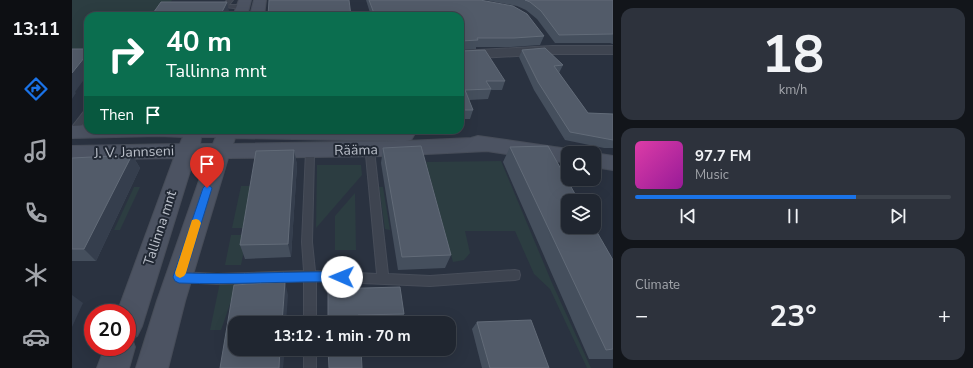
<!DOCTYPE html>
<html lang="en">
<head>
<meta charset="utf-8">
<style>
  body { margin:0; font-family:"Nunito Sans",sans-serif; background:#2d323c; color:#f1f3f6; height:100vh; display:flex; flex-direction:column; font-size:15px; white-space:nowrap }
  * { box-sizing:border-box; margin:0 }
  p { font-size:13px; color:#a2a5ab }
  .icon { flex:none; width:22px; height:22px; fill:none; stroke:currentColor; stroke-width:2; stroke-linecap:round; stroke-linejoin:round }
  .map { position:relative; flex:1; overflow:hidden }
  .side { display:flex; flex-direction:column; gap:8px; padding:8px; background:#12151a; width:360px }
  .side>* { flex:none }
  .hud { position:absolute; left:12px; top:12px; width:380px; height:122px; border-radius:12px; box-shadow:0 4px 16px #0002,0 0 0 1px #3d434c; background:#0b6e4f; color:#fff; overflow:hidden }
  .tools { position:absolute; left:489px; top:146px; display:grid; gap:8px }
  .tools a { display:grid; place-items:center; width:40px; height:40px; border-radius:8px; background:#202630; box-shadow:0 4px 16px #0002,0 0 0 1px #3d434c; font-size:20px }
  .speed { position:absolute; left:12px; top:304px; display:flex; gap:8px; font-size:20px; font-weight:700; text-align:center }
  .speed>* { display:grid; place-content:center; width:52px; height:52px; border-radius:50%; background:#202630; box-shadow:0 4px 16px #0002,0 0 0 1px #3d434c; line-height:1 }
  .speed .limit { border:6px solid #d22; background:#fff; color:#111 }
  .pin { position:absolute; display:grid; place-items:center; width:34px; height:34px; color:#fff; margin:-41px -17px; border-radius:50% 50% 50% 0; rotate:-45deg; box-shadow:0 0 4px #0007 }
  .pin .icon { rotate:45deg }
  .me { position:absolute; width:44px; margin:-22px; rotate:271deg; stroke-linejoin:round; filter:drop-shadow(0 0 3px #0008) }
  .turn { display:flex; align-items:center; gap:14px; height:84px; padding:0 16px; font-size:18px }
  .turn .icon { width:52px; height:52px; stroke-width:2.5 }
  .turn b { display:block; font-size:28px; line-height:34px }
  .then { display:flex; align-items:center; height:38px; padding:0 16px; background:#0003; gap:8px; font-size:15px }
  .big { font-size:30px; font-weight:700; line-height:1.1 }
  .side .tile { flex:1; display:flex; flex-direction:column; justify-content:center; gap:6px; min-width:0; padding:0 14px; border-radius:12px; background:#2d323c }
  .side .dial { align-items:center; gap:0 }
  .dial b { font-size:52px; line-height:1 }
  .song { display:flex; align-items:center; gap:12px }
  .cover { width:48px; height:48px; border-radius:6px; background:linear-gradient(135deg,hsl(320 70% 55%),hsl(300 70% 35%)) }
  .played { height:4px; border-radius:2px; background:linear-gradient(90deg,#1a73e8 70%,#3d434c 70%) }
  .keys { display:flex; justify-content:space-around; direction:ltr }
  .heat { display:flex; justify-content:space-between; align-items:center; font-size:22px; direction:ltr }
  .trip { position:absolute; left:156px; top:316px; width:228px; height:40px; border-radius:12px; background:#202630; box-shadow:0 4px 16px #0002,0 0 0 1px #3d434c; font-weight:700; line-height:40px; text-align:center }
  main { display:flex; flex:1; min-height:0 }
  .menu { display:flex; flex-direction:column; width:72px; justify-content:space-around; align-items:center; background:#0d0f13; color:#a2a5ab }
  .menu .icon { width:28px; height:28px }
  .menu .active { color:#1a73e8 }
  .menu b { font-size:18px; color:#f1f3f6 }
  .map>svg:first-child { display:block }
  .green { fill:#2c3d41 }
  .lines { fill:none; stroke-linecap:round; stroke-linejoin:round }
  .service-casing { stroke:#474d59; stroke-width:2 }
  .minor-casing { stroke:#474d59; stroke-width:2 }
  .secondary-casing { stroke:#474d59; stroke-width:2 }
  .service { fill:#3e4450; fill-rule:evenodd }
  .minor { fill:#3e4450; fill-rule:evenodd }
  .secondary { fill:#4c5362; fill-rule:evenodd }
  .wall { fill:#454f5d }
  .shaded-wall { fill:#353e4d }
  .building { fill:#525b69; stroke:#626b78 }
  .route { fill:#1a73e8; stroke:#114b97 }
  .slow { fill:#f59e0b }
  .labels { text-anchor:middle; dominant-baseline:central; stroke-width:4; stroke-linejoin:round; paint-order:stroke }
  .street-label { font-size:14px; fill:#bbc0ca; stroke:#222935 }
</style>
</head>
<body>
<main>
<nav class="menu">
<b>13:11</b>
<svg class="icon active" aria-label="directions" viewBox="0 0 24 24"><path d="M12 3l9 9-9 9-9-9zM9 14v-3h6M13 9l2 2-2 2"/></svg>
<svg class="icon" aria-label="music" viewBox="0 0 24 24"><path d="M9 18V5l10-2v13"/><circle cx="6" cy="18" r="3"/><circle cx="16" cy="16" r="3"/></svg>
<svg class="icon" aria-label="phone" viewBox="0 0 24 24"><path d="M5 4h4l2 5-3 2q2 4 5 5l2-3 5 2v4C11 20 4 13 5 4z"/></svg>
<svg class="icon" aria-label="climate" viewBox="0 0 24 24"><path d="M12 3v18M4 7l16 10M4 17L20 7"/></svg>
<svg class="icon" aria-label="car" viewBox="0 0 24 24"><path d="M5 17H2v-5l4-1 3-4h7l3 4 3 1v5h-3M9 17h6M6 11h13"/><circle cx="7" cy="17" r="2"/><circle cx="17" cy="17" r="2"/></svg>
</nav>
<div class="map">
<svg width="541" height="368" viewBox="0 0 541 368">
  <rect width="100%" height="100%" fill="#2a3240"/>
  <!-- green -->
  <g class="green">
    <path d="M0,0H100L89,16H16V54H0Z"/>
    <path d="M429,161L480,283L519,368H515L478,289L462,274L443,231H393L398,253L392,260L381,262L354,162Z"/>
    <path d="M245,165H289L290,175L244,228Z"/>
    <path d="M169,186H184L178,228H160Z"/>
    <path d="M62,187H68L48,230H42Z"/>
    <path d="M307,187H311L318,230L313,229Z"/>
    <path d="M283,193L284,250H263V216Z"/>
    <path d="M159,235H175L169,265H153Z"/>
    <path d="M166,281L149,330H138L148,282Z"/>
  </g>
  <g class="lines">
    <!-- service casing -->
    <g class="service-casing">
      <g id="service">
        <path d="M155,0H161L157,5H171L174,7L171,9L152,7L151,6Z"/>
        <path d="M13,110H16V117L3,134L0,135V127Z"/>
        <path d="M298,147L302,150L316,274L358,276L443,270L447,271L448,275L447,279L443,280L358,286L244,281V323H232V281L145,284L108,282L104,281L102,277L104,273L108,272L145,274L232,271L230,242L234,151L238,148L247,150L248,152L247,154L242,155L240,242L243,271L305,274L294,155L290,152L291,150Z"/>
        <rect x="232" y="349" width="12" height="19"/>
      </g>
    </g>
    <!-- minor casing -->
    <g class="minor-casing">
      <path id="minor" d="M480,46H541V54H480L388,59V51Z"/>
    </g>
    <!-- secondary casing -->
    <g class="secondary-casing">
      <g id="secondary">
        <path d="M167,0H179L175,16H161Z"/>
        <path d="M182,0H194L192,16H178Z"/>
        <path d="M16,125V130H337L342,135L339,140L334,141L399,138L406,136L496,149L503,151L504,153H496V163L415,151L315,156L156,158L113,301L96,368H64L85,301L135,158H122L70,326L65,336L60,339L63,347L57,368H25L33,347H55V313H45L102,158L0,160V146L108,144L111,137L87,136L0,138V126ZM129,137H144L141,144H128ZM163,138L325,141L161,144Z"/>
        <path d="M521,153H522L541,156V170L522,167V153Z"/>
      </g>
    </g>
    <!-- service -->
    <use href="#service" class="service"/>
    <!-- minor -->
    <use href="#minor" class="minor"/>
    <!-- secondary -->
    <use href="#secondary" class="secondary"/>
  </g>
  <!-- wall -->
  <g class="wall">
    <path d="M294,0H408L472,36L468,45L439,47H404V49L389,50V51L433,81L430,90H419L416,99L397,100L401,110L398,119H388V16H299Z"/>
    <path d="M413,0H541V44L538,43H483L465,19L454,10L445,6Z"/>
    <path d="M450,50L491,65L487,73L516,113L541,114V148H532L493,140L462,90L447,57Z"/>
    <path d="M438,147L541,260V359H517L431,162Z"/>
    <path d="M311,148L379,255L373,268L326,270L309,163Z"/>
    <path d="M222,150L225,165L219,257L173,259L168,245Z"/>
    <path d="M60,155L68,168L24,261H0V158Z"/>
    <path d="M256,289L332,314L329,323H256Z"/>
    <path d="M405,322L477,368H410L400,329Z"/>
  </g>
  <!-- shaded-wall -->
  <g class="shaded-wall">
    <path d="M155,2L157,11L155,16H148Z"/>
    <path d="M16,53V74L3,92L4,93L0,99V73Z"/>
    <path d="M222,150L225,165L219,257L216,244Z"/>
    <path d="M60,155L68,168L24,261L12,249Z"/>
    <path d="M213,282L216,295L214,323H210Z"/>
    <path d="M0,295L11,303L0,327Z"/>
    <path d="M208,349H213L211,368H207Z"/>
  </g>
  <!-- building -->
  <g class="building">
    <path d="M197,0H277L279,16H196Z"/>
    <path d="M297,0H408L441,6L455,14L472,36L442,38H405L406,40L389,41V51L413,50L433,81H414L419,89L393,90L401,110H388V16H303Z"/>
    <path d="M453,0H541V34L487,35L469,11L458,2Z"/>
    <path d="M89,2H155L148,16H79Z"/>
    <path d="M473,48L491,65L482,66L516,113L541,114V140L498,132L466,82L450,50Z"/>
    <path d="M0,49H16V53L0,73Z"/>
    <path d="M349,146L379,255L330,257L311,148Z"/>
    <path d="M476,146L507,201H496V227H522L541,260V349L534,350L438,147Z"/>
    <path d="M222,150L216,244L168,245L184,151Z"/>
    <path d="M60,155L12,249H0V158Z"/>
    <path d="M213,282L210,323H163V349H208L207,368H148L162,285Z"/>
    <path d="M328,287L332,314L286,315L287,323H256V289Z"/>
    <path d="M459,320L477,368H418L405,322Z"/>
    <path d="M256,349H289L290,368H257Z"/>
  </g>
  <!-- route -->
  <path class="route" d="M135,184L140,188L114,273C166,275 218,271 270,272L274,273L276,277L274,281L270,282C216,281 161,285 107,283L103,281L101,277L131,188Z"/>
  <!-- slow -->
  <path class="slow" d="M124,219L127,220L129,223L114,273L112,276L108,278L104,276L103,273L119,223L120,220Z"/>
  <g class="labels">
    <!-- street labels -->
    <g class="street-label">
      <text transform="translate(284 150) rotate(-1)">Rääma</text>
      <text transform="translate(62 152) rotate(-2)">J. V. Jannseni</text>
      <text transform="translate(88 228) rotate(-72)">Tallinna mnt</text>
    </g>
  </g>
</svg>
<div class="tools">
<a><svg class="icon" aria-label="search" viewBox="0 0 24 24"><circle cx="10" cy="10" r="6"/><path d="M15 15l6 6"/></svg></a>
<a><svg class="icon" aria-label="layers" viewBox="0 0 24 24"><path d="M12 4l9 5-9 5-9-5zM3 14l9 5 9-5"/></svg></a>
</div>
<div class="speed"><div class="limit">20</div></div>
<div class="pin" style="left:135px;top:188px;background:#d93025"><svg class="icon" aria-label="arrive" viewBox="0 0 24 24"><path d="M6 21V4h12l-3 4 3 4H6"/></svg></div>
<svg class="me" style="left:270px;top:277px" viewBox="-20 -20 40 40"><circle r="19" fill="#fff"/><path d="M0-13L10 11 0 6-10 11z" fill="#1a73e8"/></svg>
<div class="trip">13:12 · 1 min · 70 m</div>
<div class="hud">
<div class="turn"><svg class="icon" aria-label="right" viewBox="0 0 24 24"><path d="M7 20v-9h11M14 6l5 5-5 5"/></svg><div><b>40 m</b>Tallinna mnt</div></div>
<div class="then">Then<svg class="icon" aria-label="arrive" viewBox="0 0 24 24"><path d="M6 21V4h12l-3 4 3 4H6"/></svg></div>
</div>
</div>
<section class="side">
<div class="tile dial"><b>18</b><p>km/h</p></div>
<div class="tile">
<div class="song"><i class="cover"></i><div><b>97.7 FM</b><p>Music</p></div></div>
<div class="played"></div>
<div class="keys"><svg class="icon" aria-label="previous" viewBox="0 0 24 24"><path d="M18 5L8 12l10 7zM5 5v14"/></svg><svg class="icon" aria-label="pause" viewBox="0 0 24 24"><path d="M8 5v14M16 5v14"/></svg><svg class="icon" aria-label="next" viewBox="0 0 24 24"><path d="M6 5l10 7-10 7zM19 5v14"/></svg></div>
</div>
<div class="tile"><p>Climate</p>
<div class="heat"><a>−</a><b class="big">23°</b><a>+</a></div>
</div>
</section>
</main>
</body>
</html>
